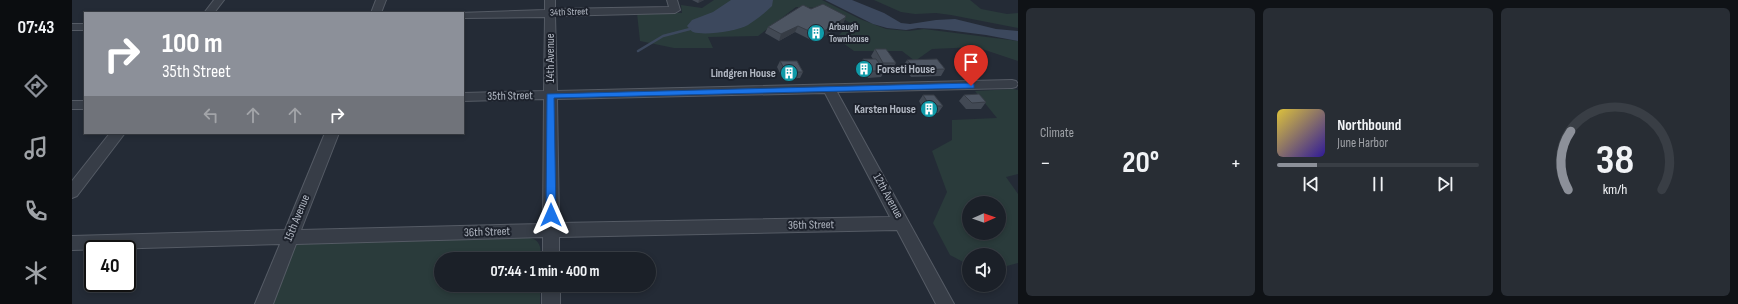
<!DOCTYPE html>
<html lang="en">
<head>
<meta charset="utf-8">
<style>
  body { margin:0; font-family:"Sofia Sans Condensed",sans-serif; background:#282d34; color:#f1f3f6; height:100vh; display:flex; flex-direction:column; font-size:15px; white-space:nowrap }
  * { box-sizing:border-box; margin:0 }
  p { font-size:13px; color:#a0a3a8 }
  .icon { flex:none; width:22px; height:22px; fill:none; stroke:currentColor; stroke-width:2; stroke-linecap:round; stroke-linejoin:round }
  .map { position:relative; flex:1; overflow:hidden }
  .details { display:flex; flex-direction:column; gap:8px; padding:8px; background:#0f1216; width:720px }
  .details>* { flex:none }
  .hud { position:absolute; left:12px; top:12px; width:380px; height:122px; border-radius:0px; box-shadow:0 2px 6px #0003,0 0 0 1px #393e45; background:#8c9099; color:#fff; overflow:hidden }
  .needle { width:26px; rotate:88deg }
  .fabs { position:absolute; left:890px; top:196px; display:grid; gap:8px }
  .fabs a { display:grid; place-items:center; width:44px; height:44px; border-radius:50%; background:#1b2028; box-shadow:0 2px 6px #0003,0 0 0 1px #393e45; font-size:20px }
  .speed { position:absolute; left:12px; top:240px; display:flex; gap:8px; font-size:20px; font-weight:700; text-align:center }
  .speed>* { display:grid; place-content:center; width:52px; height:52px; border-radius:50%; background:#1b2028; box-shadow:0 2px 6px #0003,0 0 0 1px #393e45; line-height:1 }
  .speed .limit { border:2px solid #111; border-radius:6px; background:#fff; color:#111 }
  .pin { position:absolute; display:grid; place-items:center; width:34px; height:34px; color:#fff; margin:-41px -17px; border-radius:50% 50% 50% 0; rotate:-45deg; box-shadow:0 0 4px #0007 }
  .pin .icon { rotate:45deg }
  .me { position:absolute; width:44px; margin:-22px; rotate:0deg; stroke-linejoin:round; filter:drop-shadow(0 0 3px #0008) }
  .turn { display:flex; align-items:center; gap:14px; height:84px; padding:0 12px; font-size:18px }
  .turn .icon { width:52px; height:52px; stroke-width:2.5 }
  .turn b { display:block; font-size:28px; line-height:34px }
  .lanes { display:flex; align-items:center; height:38px; padding:0 12px; background:#0003; justify-content:center; gap:20px; direction:ltr }
  .lanes .off { opacity:.35 }
  .big { font-size:30px; font-weight:700; line-height:1.1 }
  .details .tile { flex:1; display:flex; flex-direction:column; justify-content:center; gap:6px; min-width:0; padding:0 14px; border-radius:6px; background:#282d34 }
  .details .dial { align-items:center; gap:0 }
  .dial svg { height:104px; overflow:visible; fill:none; stroke:#393e45; stroke-width:7; stroke-linecap:round; text-anchor:middle }
  .dial text { fill:#f1f3f6; stroke:none }
  .song { display:flex; align-items:center; gap:12px }
  .cover { width:48px; height:48px; border-radius:6px; background:linear-gradient(135deg,hsl(50 70% 55%),hsl(250 70% 35%)) }
  .played { height:4px; border-radius:2px; background:linear-gradient(90deg,#8c9099 20%,#393e45 20%) }
  .keys { display:flex; justify-content:space-around; direction:ltr }
  .heat { display:flex; justify-content:space-between; align-items:center; font-size:22px; direction:ltr }
  .details .tiles { flex:1; display:grid; gap:8px; grid-template-columns:repeat(3,1fr) }
  .trip { position:absolute; left:362px; top:252px; width:222px; height:40px; border-radius:20px; background:#1b2028; box-shadow:0 2px 6px #0003,0 0 0 1px #393e45; font-weight:700; line-height:40px; text-align:center }
  main { display:flex; flex:1; min-height:0 }
  .dock { display:flex; flex-direction:column; width:72px; justify-content:space-around; align-items:center; background:#0b0d10; color:#a0a3a8 }
  .dock .icon { width:28px; height:28px }
  .dock .selected { color:#8c9099 }
  .dock b { font-size:18px; color:#f1f3f6 }
  .map>svg:first-child { display:block }
  .green { fill:#2a3b3b; fill-rule:evenodd }
  .water { fill:#3c485d }
  .lines { fill:none; stroke-linecap:round; stroke-linejoin:round }
  .stream { stroke:#3c485d; stroke-width:2.5 }
  .minor-casing { stroke:#555b65; stroke-width:2 }
  .minor { fill:#373d47; fill-rule:evenodd }
  .wall { fill:#424954 }
  .shaded-wall { fill:#363c45 }
  .building { fill:#4d5562; stroke:#363c45 }
  .route { fill:#1a73e8; stroke:#114b97 }
  .labels { text-anchor:middle; dominant-baseline:central; stroke-width:4; stroke-linejoin:round; paint-order:stroke }
  .far-street-label { font-size:10px; fill:#b2b8c3; stroke:#1d222c }
  .far-poi-label { font-size:10px; font-weight:bold; fill:#b2b8c3; stroke:#1d222c; text-anchor:start }
  .street-label { font-size:12px; fill:#b2b8c3; stroke:#1d222c }
  .poi-label { font-size:12px; font-weight:bold; fill:#b2b8c3; stroke:#1d222c; text-anchor:end }
</style>
</head>
<body>
<main>
<nav class="dock">
<b>07:43</b>
<svg class="icon selected" aria-label="directions" viewBox="0 0 24 24"><path d="M12 3l9 9-9 9-9-9zM9 14v-3h6M13 9l2 2-2 2"/></svg>
<svg class="icon" aria-label="music" viewBox="0 0 24 24"><path d="M9 18V5l10-2v13"/><circle cx="6" cy="18" r="3"/><circle cx="16" cy="16" r="3"/></svg>
<svg class="icon" aria-label="phone" viewBox="0 0 24 24"><path d="M5 4h4l2 5-3 2q2 4 5 5l2-3 5 2v4C11 20 4 13 5 4z"/></svg>
<svg class="icon" aria-label="climate" viewBox="0 0 24 24"><path d="M12 3v18M4 7l16 10M4 17L20 7"/></svg>
</nav>
<div class="map">
<svg width="946" height="304" viewBox="0 0 946 304">
  <rect width="100%" height="100%" fill="#242b36"/>
  <!-- green -->
  <g class="green">
    <path d="M642,0H750L788,19L814,29L837,31L852,29L946,41V61L904,47L860,49L843,61L830,51H782L764,38L779,23L749,8L724,7L686,36L636,37L641,48H602L568,41L565,13H610L609,5L630,8Z"/>
    <path d="M802,0H898L909,9L935,14L946,13V28L879,15L864,13L843,14L829,12Z"/>
    <path d="M941,89L946,90V174L934,177L946,194V263L927,268V255H897V265L878,255L861,223L875,192L860,151L880,140V120L925,118L903,91ZM897,203H927V233H897Z"/>
    <path d="M458,238C469,240 469,249 469,259H369V285H468V304H198L220,248L224,244Z"/>
  </g>
  <!-- water -->
  <g class="water">
    <path d="M659,0H701L700,6C693,13 684,20 676,25C665,31 633,36 621,32C619,31 617,28 615,26L620,20L641,12Z"/>
    <path d="M753,0H780L812,13L829,23L838,24L864,20L883,19L924,29L946,31V41L914,35L867,29L846,28L834,30L815,28L801,24Z"/>
  </g>
  <g class="lines">
    <!-- stream -->
    <path class="stream" d="M566,51L591,36L618,29"/>
    <!-- minor casing -->
    <g class="minor-casing">
      <g id="minor">
        <path d="M142,0H152L142,13H132Z"/>
        <path d="M304,0H314L309,13H299Z"/>
        <path d="M473,0H483V9L597,7L595,0H605L608,10L603,13L483,16L485,91L940,80L944,81L946,84L944,87L940,88L765,92L882,304H864L825,230L487,237V259H471V237L224,244L201,304H183L208,244L0,250V236L213,230L253,133H267L229,230L471,224L472,99L391,101V93L472,91L473,17L391,18V13H387L473,10ZM753,93L818,217L487,223L485,99Z"/>
        <rect x="0" y="24" width="13" height="6"/>
        <rect x="0" y="101" width="13" height="8"/>
        <path d="M38,133H53L5,196L0,198V181Z"/>
        <rect x="470" y="285" width="18" height="19"/>
      </g>
    </g>
    <!-- minor -->
    <use href="#minor" class="minor"/>
  </g>
  <!-- wall -->
  <g class="wall">
    <path d="M620,0H632L626,3Z"/>
    <path d="M774,16L771,24L743,42L723,32L707,41L693,33L696,27Z"/>
    <path d="M803,49L824,63L820,69H812L813,71L809,77L796,78L788,65L791,59H801L799,56Z"/>
    <path d="M835,60L873,69L869,76L839,77L831,66Z"/>
    <path d="M708,61L731,72L728,78L711,79L705,67Z"/>
    <path d="M851,95L871,106L866,113H853L847,101Z"/>
    <path d="M892,95L914,102L909,109H894L887,101Z"/>
  </g>
  <!-- shaded-wall -->
  <g class="shaded-wall">
    <path d="M627,0H632L626,3Z"/>
    <path d="M774,16L771,24L743,42L746,35Z"/>
    <path d="M726,26L723,32L707,41L709,34Z"/>
  </g>
  <!-- building -->
  <g class="building">
    <path d="M751,4L774,16L773,17H774L746,35L726,26L709,34L696,27L731,5L739,9Z"/>
    <path d="M803,49H814L824,63H811Z"/>
    <path d="M791,59H804L813,71H800Z"/>
    <path d="M865,59L873,69L844,70L835,60Z"/>
    <path d="M708,61H725L731,72H714Z"/>
    <path d="M907,94L914,102L900,103L892,95Z"/>
    <path d="M851,95H862L871,106H858Z"/>
  </g>
  <!-- route -->
  <path class="route" d="M899,83L902,84V88L482,98L484,215L483,218L479,219L476,218L474,215L475,94Z"/>
  <!-- icons -->
  <defs>
    <g id="building-disc" transform="scale(0.9)"><circle r="9.5" fill="#0f9aa8" stroke="#1d222c"/><path d="M-4-6H4V6H1V3H-1V6H-4ZM-2.5-4.3h1.7v1.8h-1.7ZM.8-4.3h1.7v1.8H.8ZM-2.5-1h1.7V.8h-1.7ZM.8-1h1.7V.8H.8Z" fill="#fff"/></g>
  </defs>
  <g fill-rule="evenodd">
    <use href="#building-disc" x="744" y="33"/>
    <use href="#building-disc" x="792" y="69"/>
    <use href="#building-disc" x="717" y="73"/>
    <use href="#building-disc" x="857" y="109"/>
  </g>
  <g class="labels">
    <!-- far-street labels -->
    <g class="far-street-label">
      <text transform="translate(497 12) rotate(-2)">34th Street</text>
    </g>
    <!-- far-poi labels -->
    <g class="far-poi-label">
      <text x="757" y="27">Arbaugh<tspan x="757" dy="12">Townhouse</tspan></text>
    </g>
    <!-- street labels -->
    <g class="street-label">
      <text transform="translate(478 58) rotate(-90)">14th Avenue</text>
      <text transform="translate(438 96) rotate(-1)">35th Street</text>
      <text transform="translate(816 196) rotate(61)">12th Avenue</text>
      <text transform="translate(225 218) rotate(-68)">15th Avenue</text>
      <text transform="translate(739 225) rotate(-1)">36th Street</text>
      <text transform="translate(415 232) rotate(-2)">36th Street</text>
    </g>
    <!-- poi labels -->
    <g class="poi-label">
      <text x="805" y="69" text-anchor="start">Forseti House</text>
      <text x="704" y="73">Lindgren House</text>
      <text x="844" y="109">Karsten House</text>
    </g>
  </g>
</svg>
<div class="fabs">
<a><svg class="needle" viewBox="-14 -14 28 28"><path d="M0-13l5 13h-10z" fill="#e53935"/><path d="M0 13l5-13h-10z" fill="#a0a3a8"/></svg></a>
<a><svg class="icon" aria-label="sound" viewBox="0 0 24 24"><path d="M4 9h4l5-4v14l-5-4H4zM17 9q2 3 0 6"/></svg></a>
</div>
<div class="speed"><div class="limit">40</div></div>
<div class="pin" style="left:899px;top:86px;background:#d93025"><svg class="icon" aria-label="arrive" viewBox="0 0 24 24"><path d="M6 21V4h12l-3 4 3 4H6"/></svg></div>
<svg class="me" style="left:479px;top:215px" viewBox="-20 -20 40 40"><path d="M0-17L14 15 0 8-14 15z" fill="#1a73e8" stroke="#fff" stroke-width="4"/></svg>
<div class="trip">07:44 · 1 min · 400 m</div>
<div class="hud">
<div class="turn"><svg class="icon" aria-label="right" viewBox="0 0 24 24"><path d="M7 20v-9h11M14 6l5 5-5 5"/></svg><div><b>100 m</b>35th Street</div></div>
<div class="lanes"><svg class="icon off" aria-label="left" viewBox="0 0 24 24"><path d="M17 20v-9H6M10 6l-5 5 5 5"/></svg><svg class="icon off" aria-label="ahead" viewBox="0 0 24 24"><path d="M12 20V5M6 11l6-6 6 6"/></svg><svg class="icon off" aria-label="ahead" viewBox="0 0 24 24"><path d="M12 20V5M6 11l6-6 6 6"/></svg><svg class="icon" aria-label="right" viewBox="0 0 24 24"><path d="M7 20v-9h11M14 6l5 5-5 5"/></svg></div>
</div>
</div>
<section class="details">
<div class="tiles">
<div class="tile"><p>Climate</p>
<div class="heat"><a>−</a><b class="big">20°</b><a>+</a></div>
</div>
<div class="tile">
<div class="song"><i class="cover"></i><div><b>Northbound</b><p>June Harbor</p></div></div>
<div class="played"></div>
<div class="keys"><svg class="icon" aria-label="previous" viewBox="0 0 24 24"><path d="M18 5L8 12l10 7zM5 5v14"/></svg><svg class="icon" aria-label="pause" viewBox="0 0 24 24"><path d="M8 5v14M16 5v14"/></svg><svg class="icon" aria-label="next" viewBox="0 0 24 24"><path d="M6 5l10 7-10 7zM19 5v14"/></svg></div>
</div>
<div class="tile dial"><svg viewBox="0 0 100 80">
<path d="M14 69A42 42 0 1 1 86 69"/>
<path d="M14 69A42 42 0 0 1 16 24" stroke="#8c9099"/>
<text x="50" y="56" font-size="32" font-weight="700">38</text>
<text x="50" y="72" font-size="11">km/h</text>
</svg></div>
</div>
</section>
</main>
</body>
</html>
